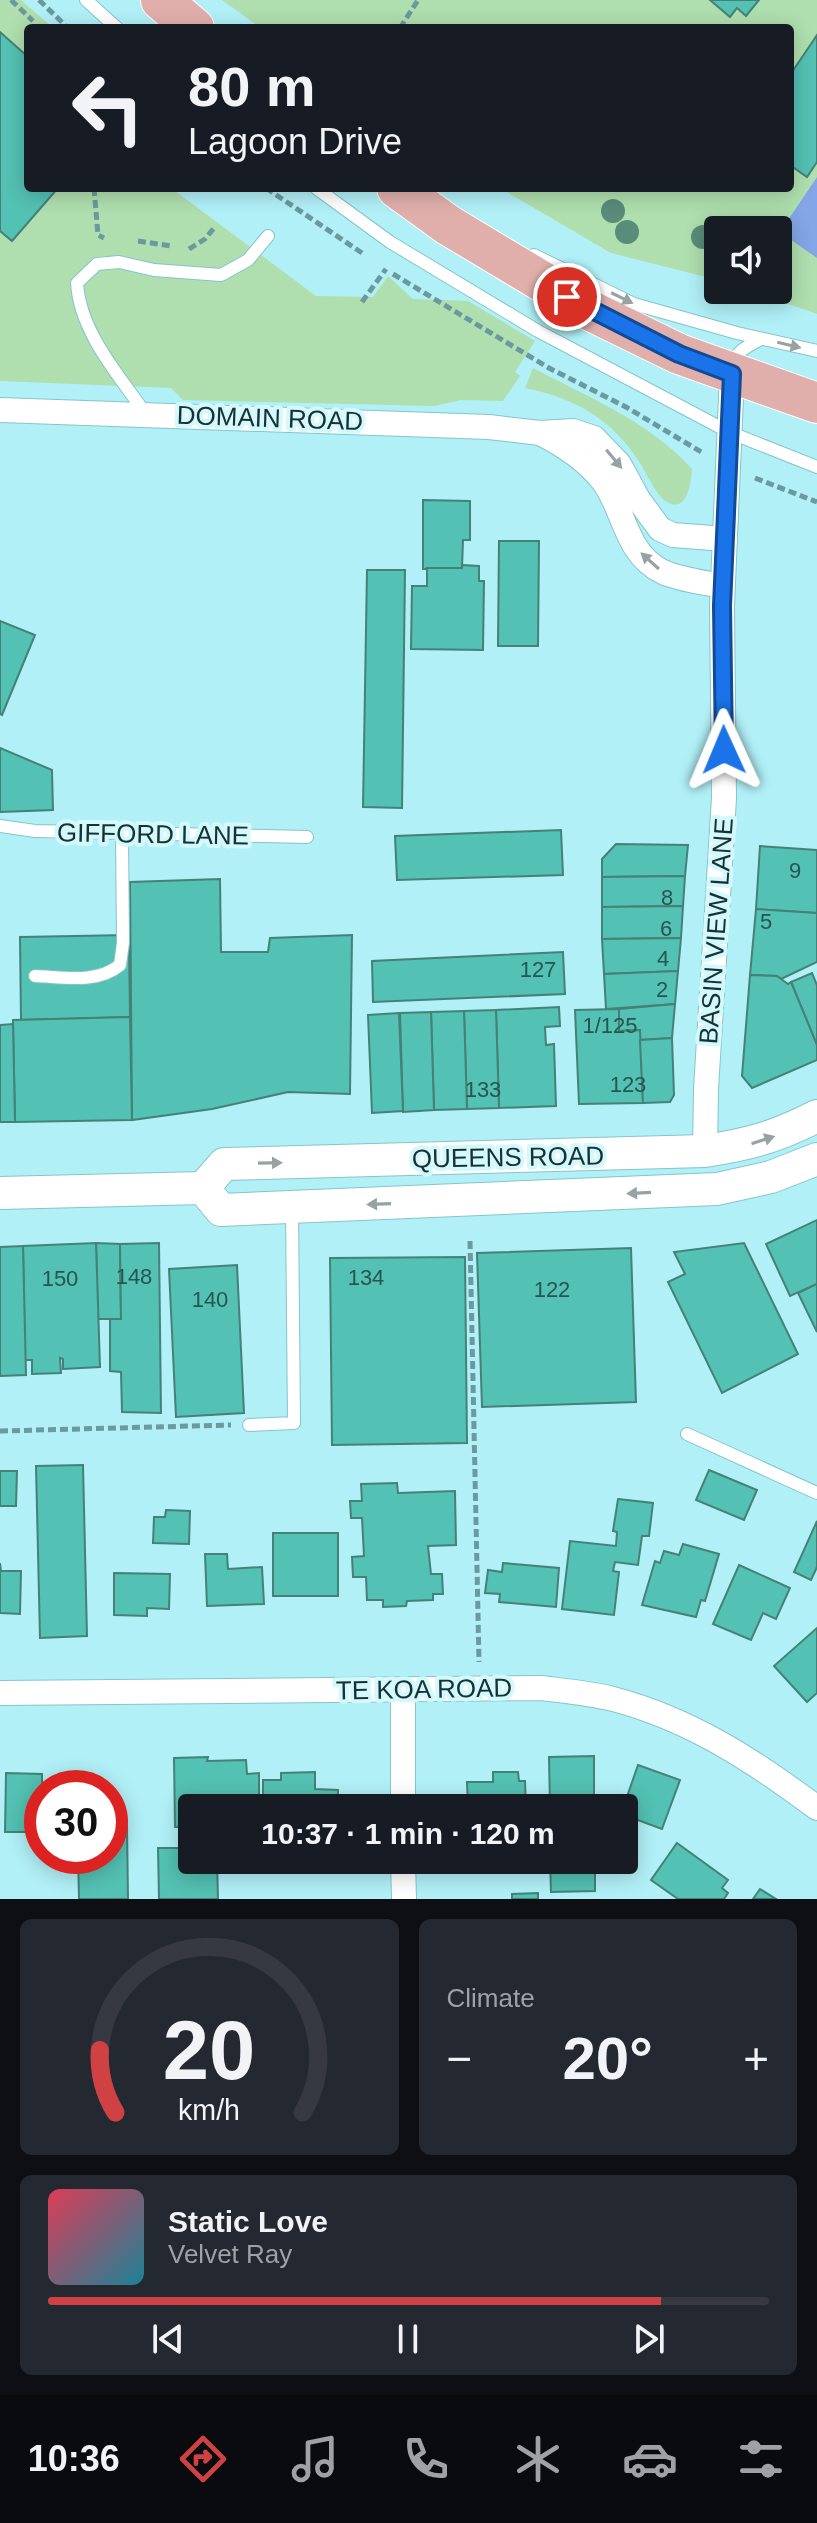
<!DOCTYPE html>
<html lang="en">
<head>
<meta charset="utf-8">
<style>
  body { margin:0; font-family:Arial,sans-serif; background:#242831; color:#f1f3f6; height:100vh; display:flex; flex-direction:column; font-size:30px; white-space:nowrap }
  * { box-sizing:border-box; margin:0 }
  p { font-size:26px; color:#9ea1a6 }
  .icon { flex:none; width:44px; height:44px; fill:none; stroke:currentColor; stroke-width:2; stroke-linecap:round; stroke-linejoin:round }
  .map { position:relative; height:1899px; overflow:hidden }
  .side { display:flex; flex-direction:column; gap:20px; padding:20px; background:#0d0f14; flex:1 }
  .side>* { flex:none }
  .banner { position:absolute; left:24px; top:24px; width:770px; height:168px; border-radius:8px; box-shadow:0 4px 20px #0003; background:#171b24; color:#f1f3f6; overflow:hidden }
  .buttons { position:absolute; left:704px; top:216px; display:grid; gap:16px }
  .buttons a { display:grid; place-items:center; width:88px; height:88px; border-radius:8px; background:#171b24; box-shadow:0 4px 20px #0003; font-size:40px }
  .speed { position:absolute; left:24px; top:1770px; display:flex; gap:16px; font-size:40px; font-weight:700; text-align:center }
  .speed>* { display:grid; place-content:center; width:104px; height:104px; border-radius:50%; background:#171b24; box-shadow:0 4px 20px #0003; line-height:1 }
  .speed .limit { border:12px solid #d22; background:#fff; color:#111 }
  .pin { position:absolute; display:grid; place-items:center; width:68px; height:68px; color:#fff; margin:-34px; border:4px solid #fff; border-radius:50%; box-shadow:0 2px 8px #0007 }
  .me { position:absolute; width:88px; margin:-44px; rotate:359deg; stroke-linejoin:round; filter:drop-shadow(0 0 6px #0008) }
  .turn { display:flex; align-items:center; gap:28px; height:168px; padding:0 32px; font-size:36px }
  .turn .icon { width:104px; height:104px; stroke-width:2.5 }
  .turn b { display:block; font-size:56px; line-height:68px }
  .big { font-size:60px; font-weight:700; line-height:1.1 }
  .side .card { flex:1; display:flex; flex-direction:column; justify-content:center; gap:12px; min-width:0; padding:0 28px; border-radius:12px; background:#242831 }
  .side .dial { align-items:center; gap:0 }
  .dial svg { height:208px; overflow:visible; fill:none; stroke:#363941; stroke-width:7; stroke-linecap:round; text-anchor:middle }
  .dial text { fill:#f1f3f6; stroke:none }
  .song { display:flex; align-items:center; gap:24px }
  .cover { width:96px; height:96px; border-radius:12px; background:linear-gradient(135deg,hsl(350 70% 55%),hsl(190 70% 35%)) }
  .played { height:8px; border-radius:4px; background:linear-gradient(90deg,#d04143 85%,#363941 85%) }
  .keys { display:flex; justify-content:space-around; direction:ltr }
  .heat { display:flex; justify-content:space-between; align-items:center; font-size:44px; direction:ltr }
  .side .tiles { flex:1; display:grid; gap:20px; grid-template-columns:1fr 1fr }
  .card:last-child { grid-column:span 2 }
  .trip { position:absolute; left:178px; top:1794px; width:460px; height:80px; border-radius:8px; background:#171b24; box-shadow:0 4px 20px #0003; font-weight:700; line-height:80px; text-align:center }
  .tabs { display:flex; height:128px; justify-content:space-around; align-items:center; background:#090b0e; color:#9ea1a6 }
  .tabs .icon { width:56px; height:56px }
  .tabs .selected { color:#d04143 }
  .tabs b { font-size:36px; color:#f1f3f6 }
  .map>svg:first-child { display:block }
  .green { fill:#afdfae }
  .water { fill:#84a5e6 }
  .building { fill:#53c1b3; stroke:#458178; stroke-width:2 }
  .lines { fill:none; stroke-linecap:round; stroke-linejoin:round }
  .service-casing { stroke:#86c4cb; stroke-width:14 }
  .minor-casing { stroke:#86c4cb; stroke-width:26 }
  .tertiary-casing { stroke:#86c4cb; stroke-width:34 }
  .primary-casing { stroke:#fff; stroke-width:42 }
  .path { stroke:#6b999f; stroke-width:5; stroke-dasharray:8 4; stroke-linecap:butt }
  .service { stroke:#fff; stroke-width:12 }
  .minor { stroke:#fff; stroke-width:24 }
  .tertiary { stroke:#fff; stroke-width:32 }
  .primary { stroke:#e0afac; stroke-width:40 }
  .tree { fill:#5a8c7a }
  .oneway { fill:#97a2a4 }
  .route-casing { stroke:#114b97; stroke-width:20 }
  .route { stroke:#1a73e8; stroke-width:14 }
  .labels { text-anchor:middle; dominant-baseline:central; stroke-width:8; stroke-linejoin:round; paint-order:stroke }
  .number-label { font-size:22px; fill:#265554 }
  .street-label { font-size:26px; fill:#173134; stroke:#d4f9fc }
</style>
</head>
<body>
<div class="map">
<svg width="817" height="1899" viewBox="0 0 817 1899">
  <rect width="100%" height="100%" fill="#b1f0f7"/>
  <!-- green -->
  <g class="green">
    <path d="M0,0H21L53,28H28V188H171L316,296L373,297L388,276L413,299L468,301L535,341L515,372L520,376L503,401L461,400L434,406L183,400L171,388L0,381Z"/>
    <path d="M222,0H817V314L748,290H778V230H718V280L611,253L500,188H790V28H261Z"/>
    <path d="M533,368C588,397 650,422 692,469C691,481 688,512 669,503C657,498 647,474 640,463C612,419 575,398 525,388Z"/>
  </g>
  <!-- water -->
  <path class="water" d="M817,177V258L780,232Z"/>
  <!-- building -->
  <g class="building">
    <path d="M710,0H759L746,16L737,8L730,17Z"/>
    <path d="M0,32L28,57V188H58L12,241L0,231Z"/>
    <path d="M817,35V162L807,177L790,165V75Z"/>
    <path d="M423,500L470,501V540H463L462,568L423,569Z"/>
    <path d="M499,541H539L538,646H498Z"/>
    <path d="M462,565L479,566V581H484L483,650L411,649L412,586H427V568H462Z"/>
    <path d="M367,570H405L402,808L363,807Z"/>
    <path d="M0,621L35,635L2,715L0,714Z"/>
    <path d="M0,748L52,770L53,810L0,812Z"/>
    <path d="M561,830L563,875L397,880L395,836Z"/>
    <path d="M616,844L688,845L685,876L602,877V859Z"/>
    <path d="M760,846L817,850V913L756,909Z"/>
    <path d="M685,876L683,906L602,907V877Z"/>
    <path d="M220,879L221,952H268L270,938L352,935L350,1094L288,1092L212,1109L132,1120L130,882Z"/>
    <path d="M683,906L681,938L602,939V907Z"/>
    <path d="M756,909L817,913V962L781,979L777,976L750,975Z"/>
    <path d="M129,935L130,1017L21,1020L20,937Z"/>
    <path d="M681,938L678,971L604,974L602,939Z"/>
    <path d="M563,952L565,994L373,1002L372,961Z"/>
    <path d="M678,971L675,1004L606,1009L604,974Z"/>
    <path d="M812,973L817,985V1045L791,982Z"/>
    <path d="M750,975L777,976L788,984L791,982L817,1045V1060L752,1088L742,1076Z"/>
    <path d="M675,1004L672,1038L640,1040V1030L619,1031V1009Z"/>
    <path d="M559,1007L560,1026L545,1027L546,1045L554,1044L556,1106L499,1108L496,1010Z"/>
    <path d="M619,1009V1031L640,1030L643,1103L579,1104L575,1010Z"/>
    <path d="M496,1010L499,1108L467,1109L464,1011Z"/>
    <path d="M464,1011L467,1109L434,1110L431,1012Z"/>
    <path d="M431,1012L434,1110L403,1112L400,1013Z"/>
    <path d="M399,1013L403,1111L372,1113L368,1015Z"/>
    <path d="M130,1017L132,1120L15,1122L13,1020Z"/>
    <path d="M13,1024L15,1122H0V1025Z"/>
    <path d="M672,1038L674,1095L670,1102L643,1103L640,1040Z"/>
    <path d="M817,1220V1284L790,1296L766,1244Z"/>
    <path d="M96,1243L120,1244L121,1319H98Z"/>
    <path d="M96,1243L100,1367L63,1369V1359L60,1358L61,1373L32,1374V1360H25L23,1246Z"/>
    <path d="M159,1243L161,1413L122,1412L121,1372L110,1371V1319H121L120,1244Z"/>
    <path d="M744,1243L798,1354L722,1393L668,1282L685,1274L674,1252Z"/>
    <path d="M23,1246L26,1375L0,1376V1247Z"/>
    <path d="M631,1248L636,1402L482,1407L477,1253Z"/>
    <path d="M465,1257L467,1443L332,1445L330,1258Z"/>
    <path d="M237,1265L244,1413L176,1417L169,1269Z"/>
    <path d="M817,1284V1332L798,1293Z"/>
    <path d="M83,1465L87,1636L40,1638L36,1466Z"/>
    <path d="M709,1470L757,1490L744,1520L696,1500Z"/>
    <path d="M0,1471H17L16,1506H0Z"/>
    <path d="M397,1483L398,1493L455,1491L456,1545L428,1546L431,1574H442L443,1594H433V1600L407,1601L406,1606L383,1607V1600H367L366,1577H353L352,1557L364,1556L362,1518H351L350,1501H362L361,1484Z"/>
    <path d="M618,1499L653,1503L649,1536H642L638,1565L615,1562L613,1571L619,1572L614,1615L562,1609L570,1541L616,1546L617,1532L613,1531Z"/>
    <path d="M166,1510L190,1511L189,1544L153,1543L154,1517H165Z"/>
    <path d="M817,1521V1567L811,1580L794,1572Z"/>
    <rect x="273" y="1533" width="65" height="63"/>
    <path d="M683,1544L719,1554L705,1601L701,1600L696,1617L642,1605L655,1561L660,1563L664,1551L679,1555Z"/>
    <path d="M205,1554H227L228,1569L262,1567L264,1604L207,1606Z"/>
    <path d="M0,1563L1,1571H21L20,1614L0,1613Z"/>
    <path d="M503,1563L559,1568L556,1607L499,1602L500,1594L485,1593L488,1570L502,1572Z"/>
    <path d="M739,1565L790,1588L776,1619L763,1613L751,1640L713,1624Z"/>
    <path d="M114,1573L170,1574L169,1609L147,1608V1616L114,1615Z"/>
    <path d="M817,1628V1693L807,1702L774,1666Z"/>
    <path d="M594,1756V1808H550L549,1757Z"/>
    <path d="M208,1757L207,1761L246,1760L247,1774L259,1773V1801H246V1808H192V1827H175L174,1758Z"/>
    <path d="M638,1765L680,1780L662,1829L624,1815L623,1808Z"/>
    <path d="M315,1772V1789L338,1790V1808H263V1780H281V1773Z"/>
    <path d="M493,1772H518L519,1781H525L526,1808H468L467,1782H493Z"/>
    <path d="M6,1773L42,1774V1832H5Z"/>
    <path d="M121,1818V1826H127L128,1899H79L78,1856H110V1819Z"/>
    <path d="M677,1843L728,1880L722,1888L728,1893L724,1899H678L651,1880Z"/>
    <path d="M158,1848H192V1860H217L218,1899H159Z"/>
    <path d="M550,1860H595V1891L551,1892Z"/>
    <path d="M760,1889L776,1899H753Z"/>
    <path d="M538,1893V1899H512V1894Z"/>
  </g>
  <g class="lines">
    <!-- service casing -->
    <g class="service-casing">
      <g id="service">
        <path d="M86,0L117,28"/>
        <path d="M316,188L390,242L538,331L729,432L817,467"/>
        <path d="M534,255L634,304L737,333L817,351"/>
        <path d="M733,365C735,351 750,345 761,339"/>
        <path d="M145,413C118,374 80,332 77,283L97,264L119,262L154,270L221,275L248,260L268,236"/>
        <path d="M0,826L35,831L307,837"/>
        <path d="M35,976C64,977 97,984 120,965L123,943L122,833"/>
        <path d="M249,1425L294,1423L292,1207"/>
        <path d="M687,1434L817,1493"/>
      </g>
    </g>
    <!-- minor casing -->
    <g class="minor-casing">
      <g id="minor">
        <path d="M0,410L489,427L540,433"/>
        <path d="M722,586C702,582 681,580 663,572C625,554 625,510 603,481C586,459 564,445 540,433L573,431L594,438L619,464L638,499L660,529L673,535L725,539"/>
        <path d="M705,1151L706,1089L724,798L722,606L732,374"/>
        <path d="M403,1689V1808"/>
        <path d="M0,1693L541,1688C565,1691 590,1693 613,1699C690,1719 754,1761 817,1808"/>
        <path d="M403,1860L404,1899"/>
      </g>
    </g>
    <!-- tertiary casing -->
    <g class="tertiary-casing">
      <g id="tertiary">
        <path d="M203,1188L221,1210L717,1189L771,1177L817,1159"/>
        <path d="M0,1193L203,1188L224,1164L705,1151C750,1144 776,1137 817,1116"/>
      </g>
    </g>
    <!-- primary casing -->
    <g class="primary-casing">
      <g id="primary">
        <path d="M161,0L194,28"/>
        <path d="M397,188L448,225L593,312L679,354L817,403"/>
      </g>
    </g>
    <!-- path -->
    <g class="path">
      <path d="M11,0L33,21"/>
      <path d="M39,0L68,28"/>
      <path d="M400,28L418,0"/>
      <path d="M94,188L98,235L104,238"/>
      <path d="M266,188L362,253"/>
      <path d="M138,241L171,246"/>
      <path d="M189,249L205,239L214,228"/>
      <path d="M393,274L549,368L626,407L703,453"/>
      <path d="M362,302L386,269"/>
      <path d="M755,478L817,502"/>
      <path d="M470,1241L479,1662"/>
      <path d="M0,1431L231,1425"/>
    </g>
    <!-- service -->
    <use href="#service" class="service"/>
    <!-- minor -->
    <use href="#minor" class="minor"/>
    <!-- tertiary -->
    <use href="#tertiary" class="tertiary"/>
    <!-- primary -->
    <use href="#primary" class="primary"/>
  </g>
  <!-- trees -->
  <g class="tree">
    <circle cx="613" cy="211" r="12"/>
    <circle cx="627" cy="232" r="12"/>
    <circle cx="703" cy="237" r="12"/>
  </g>
  <!-- one-way arrows -->
  <defs><path id="oneway-solid" d="M-6-.8H1V-3.2L6.5 0L1 3.2V.8H-6Z" transform="scale(2)"/></defs>
  <g class="oneway">
    <use href="#oneway-solid" transform="translate(622 298) rotate(26)"/>
    <use href="#oneway-solid" transform="translate(789 345) rotate(13)"/>
    <use href="#oneway-solid" transform="translate(614 459) rotate(50)"/>
    <use href="#oneway-solid" transform="translate(650 561) rotate(-138)"/>
    <use href="#oneway-solid" transform="translate(763 1140) rotate(-18)"/>
    <use href="#oneway-solid" transform="translate(270 1163) rotate(-1)"/>
    <use href="#oneway-solid" transform="translate(639 1193) rotate(177)"/>
    <use href="#oneway-solid" transform="translate(379 1204) rotate(178)"/>
  </g>
  <g class="lines">
    <!-- route casing -->
    <g class="route-casing">
      <path id="route" d="M567,297L679,354L732,374L722,606L724,750"/>
    </g>
    <!-- route -->
    <use href="#route" class="route"/>
  </g>
  <g class="labels">
    <!-- number labels -->
    <g class="number-label">
      <text x="795" y="870">9</text>
      <text x="667" y="897">8</text>
      <text x="766" y="921">5</text>
      <text x="666" y="928">6</text>
      <text x="663" y="958">4</text>
      <text x="538" y="969">127</text>
      <text x="662" y="989">2</text>
      <text x="610" y="1025">1/125</text>
      <text x="628" y="1084">123</text>
      <text x="483" y="1089">133</text>
      <text x="134" y="1276">148</text>
      <text x="366" y="1277">134</text>
      <text x="60" y="1278">150</text>
      <text x="552" y="1289">122</text>
      <text x="210" y="1299">140</text>
    </g>
    <!-- street labels -->
    <g class="street-label">
      <text transform="translate(270 418) rotate(2)">DOMAIN ROAD</text>
      <text transform="translate(153 834) rotate(1)">GIFFORD LANE</text>
      <text transform="translate(716 931) rotate(-86)">BASIN VIEW LANE</text>
      <text transform="translate(508 1157) rotate(-1)">QUEENS ROAD</text>
      <text transform="translate(424 1689) rotate(-1)">TE KOA ROAD</text>
    </g>
  </g>
</svg>
<div class="buttons">
<a><svg class="icon" aria-label="sound" viewBox="0 0 24 24"><path d="M4 9h4l5-4v14l-5-4H4zM17 9q2 3 0 6"/></svg></a>
</div>
<div class="speed"><div class="limit">30</div></div>
<div class="pin" style="left:567px;top:297px;background:#d93025"><svg class="icon" aria-label="arrive" viewBox="0 0 24 24"><path d="M6 21V4h12l-3 4 3 4H6"/></svg></div>
<svg class="me" style="left:724px;top:750px" viewBox="-20 -20 40 40"><path d="M0-17L14 15 0 8-14 15z" fill="#1a73e8" stroke="#fff" stroke-width="4"/></svg>
<div class="trip">10:37 · 1 min · 120 m</div>
<div class="banner">
<div class="turn"><svg class="icon" aria-label="left" viewBox="0 0 24 24"><path d="M17 20v-9H6M10 6l-5 5 5 5"/></svg><div><b>80 m</b>Lagoon Drive</div></div>
</div>
</div>
<section class="side">
<div class="tiles">
<div class="card dial"><svg viewBox="0 0 100 80">
<path d="M14 69A42 42 0 1 1 86 69"/>
<path d="M14 69A42 42 0 0 1 8 45" stroke="#d04143"/>
<text x="50" y="56" font-size="32" font-weight="700">20</text>
<text x="50" y="72" font-size="11">km/h</text>
</svg></div>
<div class="card"><p>Climate</p>
<div class="heat"><a>−</a><b class="big">20°</b><a>+</a></div>
</div>
<div class="card">
<div class="song"><i class="cover"></i><div><b>Static Love</b><p>Velvet Ray</p></div></div>
<div class="played"></div>
<div class="keys"><svg class="icon" aria-label="previous" viewBox="0 0 24 24"><path d="M18 5L8 12l10 7zM5 5v14"/></svg><svg class="icon" aria-label="pause" viewBox="0 0 24 24"><path d="M8 5v14M16 5v14"/></svg><svg class="icon" aria-label="next" viewBox="0 0 24 24"><path d="M6 5l10 7-10 7zM19 5v14"/></svg></div>
</div>
</div>
</section>
<nav class="tabs">
<b>10:36</b>
<svg class="icon selected" aria-label="directions" viewBox="0 0 24 24"><path d="M12 3l9 9-9 9-9-9zM9 14v-3h6M13 9l2 2-2 2"/></svg>
<svg class="icon" aria-label="music" viewBox="0 0 24 24"><path d="M9 18V5l10-2v13"/><circle cx="6" cy="18" r="3"/><circle cx="16" cy="16" r="3"/></svg>
<svg class="icon" aria-label="phone" viewBox="0 0 24 24"><path d="M5 4h4l2 5-3 2q2 4 5 5l2-3 5 2v4C11 20 4 13 5 4z"/></svg>
<svg class="icon" aria-label="climate" viewBox="0 0 24 24"><path d="M12 3v18M4 7l16 10M4 17L20 7"/></svg>
<svg class="icon" aria-label="car" viewBox="0 0 24 24"><path d="M5 17H2v-5l4-1 3-4h7l3 4 3 1v5h-3M9 17h6M6 11h13"/><circle cx="7" cy="17" r="2"/><circle cx="17" cy="17" r="2"/></svg>
<svg class="icon" aria-label="filters" viewBox="0 0 24 24"><path d="M4 7h16M4 17h16"/><circle cx="9" cy="7" r="2"/><circle cx="15" cy="17" r="2"/></svg>
</nav>
</body>
</html>
